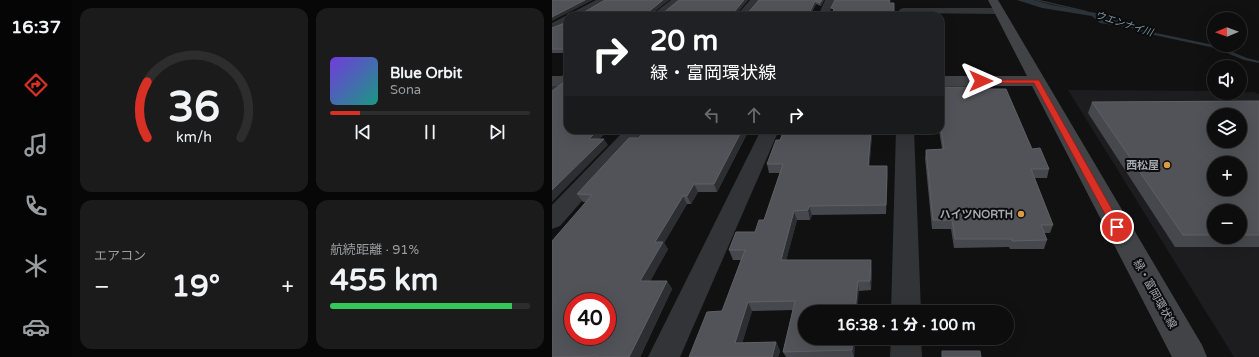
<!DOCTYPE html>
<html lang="ja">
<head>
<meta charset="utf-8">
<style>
  body { margin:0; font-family:"Varela Round","Noto Sans JP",sans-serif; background:#1b1b1c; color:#f1f3f6; height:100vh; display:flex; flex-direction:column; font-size:15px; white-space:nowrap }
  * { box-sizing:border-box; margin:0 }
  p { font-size:13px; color:#9a9c9e }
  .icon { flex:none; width:22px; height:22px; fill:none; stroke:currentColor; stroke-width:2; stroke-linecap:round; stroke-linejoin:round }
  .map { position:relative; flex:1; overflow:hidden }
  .drawer { display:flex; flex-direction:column; gap:8px; padding:8px; background:#070708; width:480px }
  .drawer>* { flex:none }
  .guide { position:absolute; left:12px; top:12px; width:380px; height:122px; border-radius:12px; box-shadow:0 4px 16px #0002,0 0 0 1px #2d2d2e; background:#202124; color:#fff; overflow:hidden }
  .needle { width:26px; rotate:269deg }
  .controls { position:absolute; left:655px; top:12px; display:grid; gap:8px }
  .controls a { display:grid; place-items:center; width:40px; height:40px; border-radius:50%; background:#0d0d0e; box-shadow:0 4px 16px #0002,0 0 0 1px #2d2d2e; font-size:20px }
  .speed { position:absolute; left:12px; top:293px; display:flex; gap:8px; font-size:20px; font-weight:700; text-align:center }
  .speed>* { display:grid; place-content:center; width:52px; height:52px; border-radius:50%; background:#0d0d0e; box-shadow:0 4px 16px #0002,0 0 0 1px #2d2d2e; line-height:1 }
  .speed .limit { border:6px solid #d22; background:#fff; color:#111 }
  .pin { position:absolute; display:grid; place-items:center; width:34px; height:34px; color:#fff; margin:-17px; border:2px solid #fff; border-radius:50%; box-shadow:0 1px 4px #0007 }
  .me { position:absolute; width:44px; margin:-22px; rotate:90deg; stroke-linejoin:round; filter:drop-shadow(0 0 3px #0008) }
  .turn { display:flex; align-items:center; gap:14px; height:84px; padding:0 20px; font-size:18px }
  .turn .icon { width:52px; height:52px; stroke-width:2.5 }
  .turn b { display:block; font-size:28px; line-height:34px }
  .lanes { display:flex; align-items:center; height:38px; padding:0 20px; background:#0003; justify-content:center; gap:20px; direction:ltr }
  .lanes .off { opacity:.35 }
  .big { font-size:30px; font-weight:800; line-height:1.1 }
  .drawer .tile { flex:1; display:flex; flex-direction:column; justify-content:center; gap:6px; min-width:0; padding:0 14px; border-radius:12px; background:#1b1b1c }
  .drawer .dial { align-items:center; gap:0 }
  .dial svg { height:104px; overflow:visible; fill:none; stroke:#2d2d2e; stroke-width:7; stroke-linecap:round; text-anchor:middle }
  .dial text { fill:#f1f3f6; stroke:none }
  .song { display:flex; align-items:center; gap:12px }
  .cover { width:48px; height:48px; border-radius:6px; background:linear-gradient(135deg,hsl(260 70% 55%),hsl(170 70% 35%)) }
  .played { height:4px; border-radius:2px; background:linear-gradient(90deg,#d93025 15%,#2d2d2e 15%) }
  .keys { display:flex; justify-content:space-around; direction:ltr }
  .heat { display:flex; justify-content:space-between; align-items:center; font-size:22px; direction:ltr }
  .charge { height:6px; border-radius:3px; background:linear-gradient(90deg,#34c759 91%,#2d2d2e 0) }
  .drawer .tiles { flex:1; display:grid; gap:8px; grid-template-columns:repeat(2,1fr) }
  .trip { position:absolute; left:246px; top:305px; width:216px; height:40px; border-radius:20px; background:#0d0d0e; box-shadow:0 4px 16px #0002,0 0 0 1px #2d2d2e; font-weight:800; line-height:40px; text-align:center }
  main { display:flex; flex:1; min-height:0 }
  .tabs { display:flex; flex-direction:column; width:72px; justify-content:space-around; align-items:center; background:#050506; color:#9a9c9e }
  .tabs .icon { width:28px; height:28px }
  .tabs .selected { color:#d93025 }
  .tabs b { font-size:18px; color:#f1f3f6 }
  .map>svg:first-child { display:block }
  .built { fill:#1d1d1f; fill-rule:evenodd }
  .water { fill:#2c3439 }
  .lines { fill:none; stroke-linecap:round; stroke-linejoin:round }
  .stream { fill:#2c3439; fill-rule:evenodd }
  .street { fill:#333437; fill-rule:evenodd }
  .secondary { fill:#414347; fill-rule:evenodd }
  .wall { fill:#47484d; fill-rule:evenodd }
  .shaded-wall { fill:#2d2e31 }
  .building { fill:#515358; stroke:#5e6066; fill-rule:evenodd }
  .route { fill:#d93025; stroke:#8d1f18 }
  .poi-dot { fill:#dd9a3f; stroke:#0c0c0d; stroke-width:1.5 }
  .labels { text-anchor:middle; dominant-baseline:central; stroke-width:4; stroke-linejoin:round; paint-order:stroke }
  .far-water-label { font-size:10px; font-style:italic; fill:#7e99a9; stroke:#0c0c0d }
  .poi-label { font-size:11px; font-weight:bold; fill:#a4a9b2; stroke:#0c0c0d; text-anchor:end }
  .street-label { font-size:11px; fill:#a4a9b2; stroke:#0c0c0d }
</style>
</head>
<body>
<main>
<nav class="tabs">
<b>16:37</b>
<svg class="icon selected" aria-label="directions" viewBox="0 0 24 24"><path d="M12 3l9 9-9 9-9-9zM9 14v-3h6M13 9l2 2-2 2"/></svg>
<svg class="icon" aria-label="music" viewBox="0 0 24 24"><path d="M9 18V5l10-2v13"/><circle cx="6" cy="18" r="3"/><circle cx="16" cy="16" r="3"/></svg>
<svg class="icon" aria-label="phone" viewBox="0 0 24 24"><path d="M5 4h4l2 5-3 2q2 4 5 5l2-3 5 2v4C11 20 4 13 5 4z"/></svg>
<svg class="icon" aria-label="climate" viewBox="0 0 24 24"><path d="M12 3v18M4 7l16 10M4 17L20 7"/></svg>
<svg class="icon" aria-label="car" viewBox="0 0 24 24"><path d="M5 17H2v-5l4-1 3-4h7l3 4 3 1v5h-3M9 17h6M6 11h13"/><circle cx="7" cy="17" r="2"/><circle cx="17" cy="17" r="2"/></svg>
</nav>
<section class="drawer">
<div class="tiles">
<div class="tile dial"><svg viewBox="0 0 100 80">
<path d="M14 69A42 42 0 1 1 86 69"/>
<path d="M14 69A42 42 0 0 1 14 26" stroke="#d93025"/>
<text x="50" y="56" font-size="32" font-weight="700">36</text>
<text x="50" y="72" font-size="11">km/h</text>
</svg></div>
<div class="tile">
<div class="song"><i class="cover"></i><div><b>Blue Orbit</b><p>Sona</p></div></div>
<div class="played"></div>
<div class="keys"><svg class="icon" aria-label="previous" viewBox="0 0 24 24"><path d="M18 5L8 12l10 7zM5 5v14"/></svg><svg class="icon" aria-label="pause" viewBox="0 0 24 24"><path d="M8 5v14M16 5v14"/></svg><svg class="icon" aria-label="next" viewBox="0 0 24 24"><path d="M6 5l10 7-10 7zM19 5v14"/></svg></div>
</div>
<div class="tile"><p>エアコン</p>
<div class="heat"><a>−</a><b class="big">19°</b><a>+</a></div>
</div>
<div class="tile"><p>航続距離 · 91%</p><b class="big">455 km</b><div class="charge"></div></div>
</div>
</section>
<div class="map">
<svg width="707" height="357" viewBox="0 0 707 357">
  <rect width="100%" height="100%" fill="#111112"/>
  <!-- built -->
  <path class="built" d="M516,90L662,91V93L702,92L707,94V357H682ZM662,115H688V141H662ZM662,163H688V189H662ZM662,211H688V237H662Z"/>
  <!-- water -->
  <path class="water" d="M465,0H482L500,5L555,15L575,27L548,23L540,16L490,8Z"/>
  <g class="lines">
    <!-- stream -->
    <g class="stream">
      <path d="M482,0H488L535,11L533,12Z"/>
      <path d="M550,15L565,18L590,30L666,46L695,58L707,61V63L692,60L663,48L588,32L563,20L550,17Z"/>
    </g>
    <!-- street -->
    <g class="street">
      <path d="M44,0H57L30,16H16V24L0,31V23Z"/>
      <path d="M119,0H130L110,16H98Z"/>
      <path d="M198,0H208L195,16H184Z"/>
      <path d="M273,0H283L276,16H266Z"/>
      <path d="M352,8H448L453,11L448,14L348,13L347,11L348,9Z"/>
      <path d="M16,74V85L5,92L0,94V82L11,75Z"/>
      <path d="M73,130H92L8,226L0,229V205Z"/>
      <path d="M209,130H227L128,357H96Z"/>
      <path d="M344,130H362L369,312H339Z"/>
      <path d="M339,338H369L370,357H338Z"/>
    </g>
    <!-- secondary -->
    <g class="secondary">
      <path d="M436,0H446L650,345L655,357H620L480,86H388V76H475Z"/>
      <rect x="0" y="76" width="16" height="10"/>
    </g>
  </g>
  <!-- wall -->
  <g class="wall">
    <path d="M53,0H117L99,14H110L127,0H196L184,14H195L207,0H272L269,6L264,4L258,16H16V53H0V28L15,22L16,14H29Z"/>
    <path d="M388,87L434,89L480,149L497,169L495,178H482L501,225L498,233H492L495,240L492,249H458L457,247L402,248L399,229H380L373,158L374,150L390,149L387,130H388Z"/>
    <path d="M707,101V247H623L536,113L540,102ZM662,211H688V237H662Z"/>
    <path d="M197,130L165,192H146L139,204H135L112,243L116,249L98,281H115L120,289L88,357H0L33,202H31L25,194L86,138Z"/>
    <path d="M232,130H324V135H320L317,166H335L334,214L260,215L258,220H245L234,260L320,269L319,290L307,291L253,338H303L302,357H234L231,352L241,310L200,311L190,343L224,342L228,351L226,357H137L170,311L189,260H181L177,250L203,232L212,220L228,173H217L215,164L228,140Z"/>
  </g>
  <!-- shaded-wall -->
  <g class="shaded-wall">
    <path d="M33,0H41L0,21V17Z"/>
    <path d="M111,0H117L97,15L95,14L96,12Z"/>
    <path d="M192,0H196L183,16L182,12Z"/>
    <path d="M270,0H272L269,6L268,3Z"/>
    <path d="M263,1L264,4L258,16H256Z"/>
    <path d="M46,130H57L41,145L37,139Z"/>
    <path d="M190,130H197L165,192L162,184Z"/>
    <path d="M319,130H320V135L317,175L316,166Z"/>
    <path d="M52,139L56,145L0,202V190Z"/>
    <path d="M335,166L336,175L334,214V205Z"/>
    <path d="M142,184L146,192L139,204L135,196Z"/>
    <path d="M131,196L135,204L112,243L116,249L94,289L88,281L103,242Z"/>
    <path d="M257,206L260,215L258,220L256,210Z"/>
    <path d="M242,211L245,220L232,269L229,260Z"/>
    <path d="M319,260L320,269L319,290L318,281Z"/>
    <path d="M115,281L120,289L88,357H77Z"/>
    <path d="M306,281L307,291L305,312H303Z"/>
    <path d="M196,302L200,311L188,351L183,343Z"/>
    <path d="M301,338H303L302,357L300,350Z"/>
    <path d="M224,342L228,351L226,357H220Z"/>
  </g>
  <!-- building -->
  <g class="building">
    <path d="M0,0H33L0,17Z"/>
    <path d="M53,0H111L96,12L95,14H110L127,0H192L182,12V14H195L207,0H270L268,3L263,1L256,16H16V49H0V28L15,22L16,14H29Z"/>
    <path d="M283,0H338L337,3H342V16H279L282,9L279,8Z"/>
    <path d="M16,79V130H46L37,139H52L0,190V102L1,101H0V91Z"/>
    <path d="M388,87H434V89H454L480,149L488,148L497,169H479L501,225H489L495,240L460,241V239H403L400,220H381L374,150L392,149L388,122Z"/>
    <path d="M707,101V235H688V211H662V235H631L540,102ZM662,115H688V141H662ZM662,163H688V189H662Z"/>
    <path d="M93,130H190L162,184H142L135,196H131L103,242H111L88,281H115L77,357H45V356L0,357V241L40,195L25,194L77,138H86ZM21,302H55V336H21Z"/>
    <path d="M232,130H319L316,166H335L334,205L257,206L256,210L242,211L229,260H319L318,281H306L303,312H253V338H301L300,350L231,352L243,301L196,302L183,343L224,342L220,357H137L155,312L170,311L193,250H177L184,232H203L207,220H212L231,164H215L224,140H228Z"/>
    <path d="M390,351H428L429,357H390Z"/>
  </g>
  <!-- route -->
  <path class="route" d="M427,80H487L570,227L569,229H561L482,83H429L426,81Z"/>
  <!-- markers -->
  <g class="poi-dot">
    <circle cx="615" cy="165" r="4"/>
    <circle cx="469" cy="214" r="4"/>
  </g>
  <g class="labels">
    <!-- far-water labels -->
    <g class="far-water-label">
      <text transform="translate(572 24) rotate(18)">ウエンナイ川</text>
    </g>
    <!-- poi labels -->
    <g class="poi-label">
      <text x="607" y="165">西松屋</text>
      <text x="461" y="214">ハイツNORTH</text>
    </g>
    <!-- street labels -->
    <g class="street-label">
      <text transform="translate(603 294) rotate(61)">緑・富岡環状線</text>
    </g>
  </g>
</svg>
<div class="controls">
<a><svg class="needle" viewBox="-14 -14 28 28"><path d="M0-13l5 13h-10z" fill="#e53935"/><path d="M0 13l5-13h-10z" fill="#9a9c9e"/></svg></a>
<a><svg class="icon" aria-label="sound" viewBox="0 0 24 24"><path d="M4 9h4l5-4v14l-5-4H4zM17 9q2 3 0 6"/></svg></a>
<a><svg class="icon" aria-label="layers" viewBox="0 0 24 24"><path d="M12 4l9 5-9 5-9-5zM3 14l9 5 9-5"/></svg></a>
<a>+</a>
<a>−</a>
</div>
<div class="speed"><div class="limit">40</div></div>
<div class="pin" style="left:565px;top:227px;background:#d93025"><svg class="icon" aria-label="arrive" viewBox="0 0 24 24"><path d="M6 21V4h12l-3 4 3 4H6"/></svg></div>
<svg class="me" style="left:429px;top:81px" viewBox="-20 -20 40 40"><path d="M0-17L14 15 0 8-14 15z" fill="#d93025" stroke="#fff" stroke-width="4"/></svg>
<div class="trip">16:38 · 1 分 · 100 m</div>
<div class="guide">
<div class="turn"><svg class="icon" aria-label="right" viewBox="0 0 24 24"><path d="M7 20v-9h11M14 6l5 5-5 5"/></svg><div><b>20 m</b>緑・富岡環状線</div></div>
<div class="lanes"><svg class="icon off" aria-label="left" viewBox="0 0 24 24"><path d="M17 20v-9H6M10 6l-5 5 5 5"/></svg><svg class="icon off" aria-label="ahead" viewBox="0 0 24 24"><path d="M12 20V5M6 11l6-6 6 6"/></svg><svg class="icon" aria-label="right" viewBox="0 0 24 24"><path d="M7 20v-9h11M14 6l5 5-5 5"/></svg></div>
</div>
</div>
</main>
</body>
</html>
